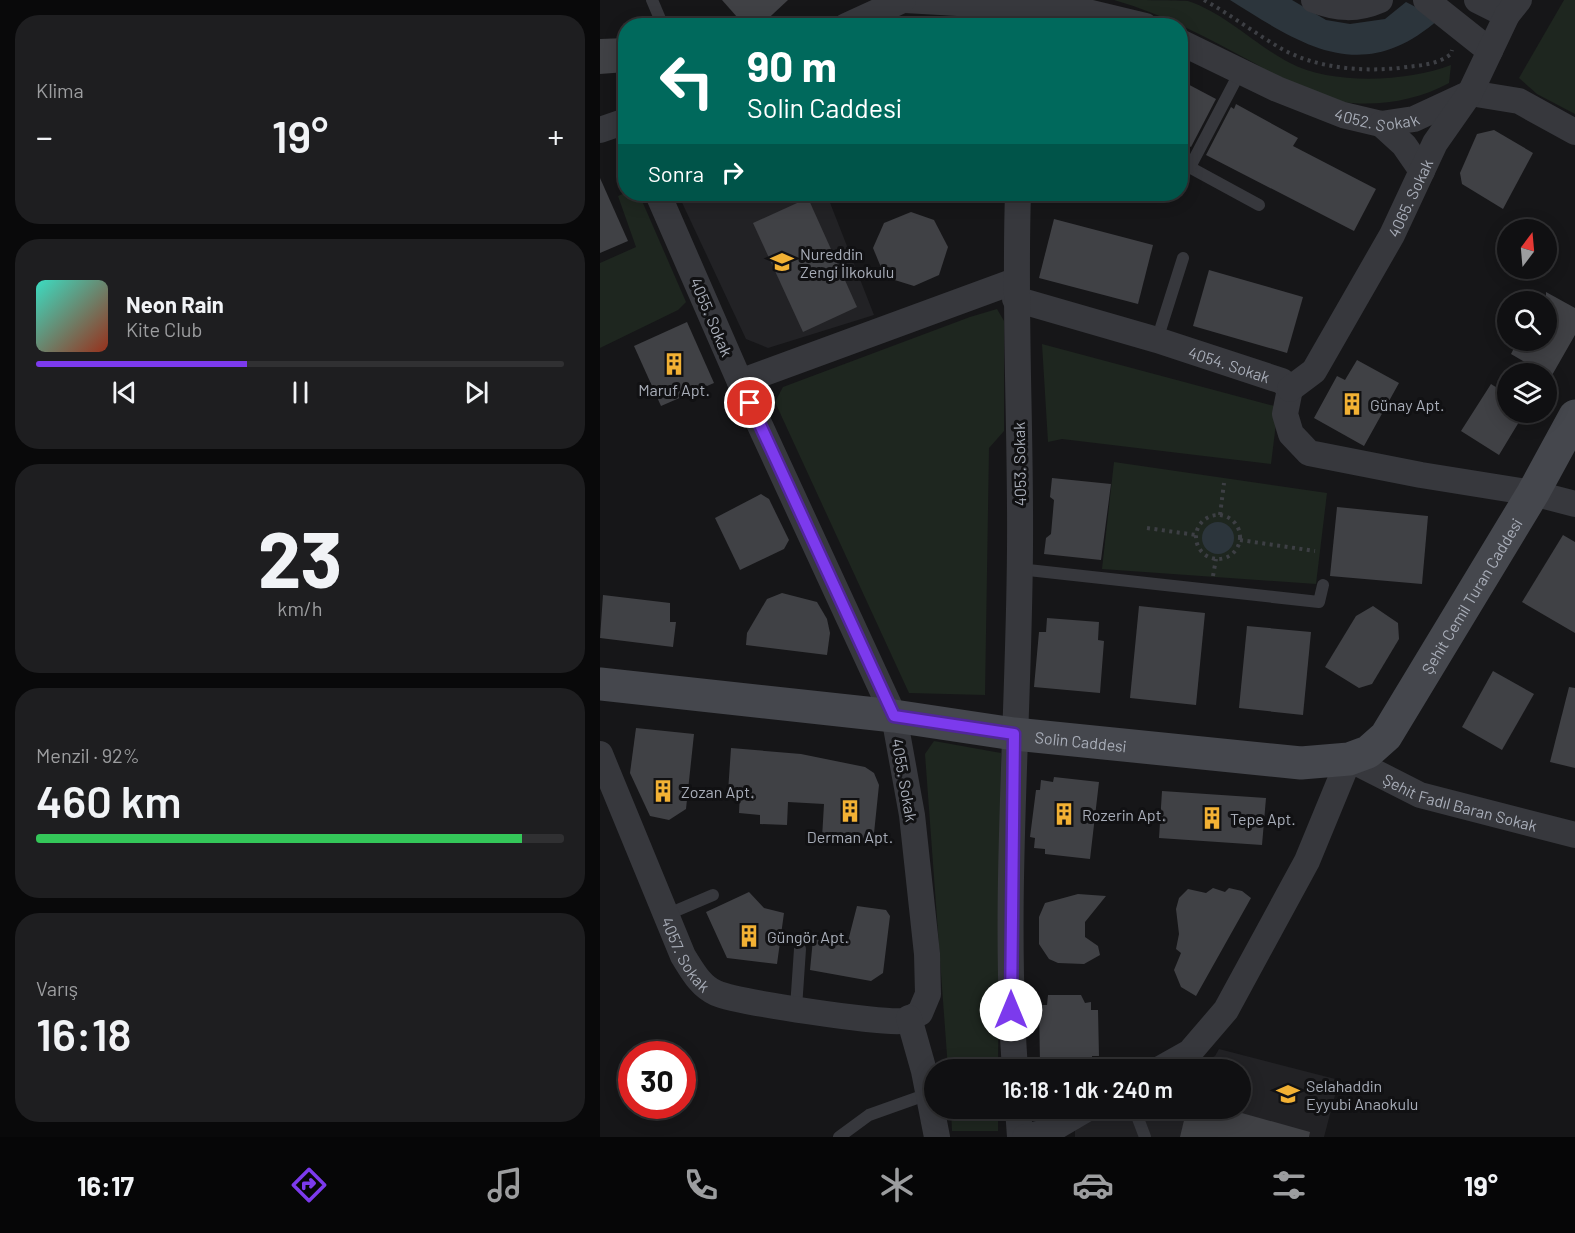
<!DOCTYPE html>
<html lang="tr">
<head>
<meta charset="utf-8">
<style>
  body { margin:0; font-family:Barlow,sans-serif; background:#1e1e20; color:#f1f3f6; height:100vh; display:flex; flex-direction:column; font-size:22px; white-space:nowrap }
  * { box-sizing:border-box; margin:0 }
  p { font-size:20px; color:#9c9d9f }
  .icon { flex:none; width:33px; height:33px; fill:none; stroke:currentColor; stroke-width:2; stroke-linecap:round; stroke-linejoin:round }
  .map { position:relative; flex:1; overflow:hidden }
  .details { display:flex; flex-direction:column; gap:15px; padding:15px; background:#09090a; width:600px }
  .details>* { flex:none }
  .banner { position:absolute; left:18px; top:18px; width:570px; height:183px; border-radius:24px; box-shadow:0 3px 15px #0003,0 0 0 2px #303032; background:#00695c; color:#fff; overflow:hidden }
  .needle { width:39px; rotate:16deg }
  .fabs { position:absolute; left:897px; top:219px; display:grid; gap:12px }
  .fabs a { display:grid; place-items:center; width:60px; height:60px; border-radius:50%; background:#101012; box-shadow:0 3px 15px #0003,0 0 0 2px #303032; font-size:30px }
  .speed { position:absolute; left:18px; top:1041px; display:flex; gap:12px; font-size:30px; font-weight:700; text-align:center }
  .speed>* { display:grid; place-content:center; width:78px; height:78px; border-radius:50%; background:#101012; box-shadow:0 3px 15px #0003,0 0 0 2px #303032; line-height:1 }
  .speed .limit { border:9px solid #d22; background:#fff; color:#111 }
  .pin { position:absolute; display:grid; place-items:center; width:51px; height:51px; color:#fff; margin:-26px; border:3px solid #fff; border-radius:50%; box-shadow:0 2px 6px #0007 }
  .me { position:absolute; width:66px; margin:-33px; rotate:0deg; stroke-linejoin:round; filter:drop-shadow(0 0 4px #0008) }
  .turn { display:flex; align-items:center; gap:21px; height:126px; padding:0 30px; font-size:27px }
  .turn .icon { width:78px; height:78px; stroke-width:2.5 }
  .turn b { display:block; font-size:42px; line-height:51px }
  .then { display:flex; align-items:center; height:57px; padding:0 30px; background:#0003; gap:12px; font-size:22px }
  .big { font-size:45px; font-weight:600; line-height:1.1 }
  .details .card { flex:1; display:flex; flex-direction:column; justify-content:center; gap:9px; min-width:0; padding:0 21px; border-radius:24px; background:#1e1e20 }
  .details .dial { align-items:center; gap:0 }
  .dial b { font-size:78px; line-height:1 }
  .song { display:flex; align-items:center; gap:18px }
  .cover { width:72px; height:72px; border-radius:9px; background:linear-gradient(135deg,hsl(170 70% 55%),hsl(10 70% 35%)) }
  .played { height:6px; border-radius:3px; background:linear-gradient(90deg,#7c3aed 40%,#303032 40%) }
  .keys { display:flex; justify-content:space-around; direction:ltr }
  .heat { display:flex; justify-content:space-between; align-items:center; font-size:33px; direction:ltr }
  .charge { height:9px; border-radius:4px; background:linear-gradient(90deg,#34c759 92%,#303032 0) }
  .trip { position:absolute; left:324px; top:1059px; width:327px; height:60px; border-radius:30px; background:#101012; box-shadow:0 3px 15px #0003,0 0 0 2px #303032; font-weight:600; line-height:60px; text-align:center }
  .menu { display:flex; height:96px; justify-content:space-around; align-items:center; background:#060607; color:#9c9d9f }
  .menu .icon { width:42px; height:42px }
  .menu .on { color:#7c3aed }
  .menu b { font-size:27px; color:#f1f3f6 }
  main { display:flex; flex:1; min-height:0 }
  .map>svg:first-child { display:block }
  .built { fill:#222225 }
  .green { fill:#1e261f }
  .water { fill:#2c353c }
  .building { fill:#404145 }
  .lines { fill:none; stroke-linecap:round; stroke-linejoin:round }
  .path { stroke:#3d3f44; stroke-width:4; stroke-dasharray:3 4.5; stroke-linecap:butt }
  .lane { stroke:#37383d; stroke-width:12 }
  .street { stroke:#37383d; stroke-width:26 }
  .secondary { stroke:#45474d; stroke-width:33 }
  .route-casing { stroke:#51269a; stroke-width:15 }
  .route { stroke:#7c3aed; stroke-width:10 }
  .labels { text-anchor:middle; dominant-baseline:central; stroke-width:6; stroke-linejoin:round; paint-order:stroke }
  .street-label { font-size:16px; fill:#a8adb8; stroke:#111113 }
  .poi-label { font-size:16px; fill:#a8adb8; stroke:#111113; text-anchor:start }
</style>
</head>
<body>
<main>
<section class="details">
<div class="card"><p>Klima</p>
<div class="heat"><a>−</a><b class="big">19°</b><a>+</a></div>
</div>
<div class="card">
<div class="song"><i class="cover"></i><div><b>Neon Rain</b><p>Kite Club</p></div></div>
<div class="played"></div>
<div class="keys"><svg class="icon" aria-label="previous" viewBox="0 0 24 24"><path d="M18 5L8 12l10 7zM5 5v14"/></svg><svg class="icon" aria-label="pause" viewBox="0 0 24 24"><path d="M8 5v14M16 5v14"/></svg><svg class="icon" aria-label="next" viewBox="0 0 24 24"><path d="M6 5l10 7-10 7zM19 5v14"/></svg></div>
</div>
<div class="card dial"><b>23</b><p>km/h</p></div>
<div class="card"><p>Menzil · 92%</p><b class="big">460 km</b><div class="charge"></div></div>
<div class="card"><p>Varış</p><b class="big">16:18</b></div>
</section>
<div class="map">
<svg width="975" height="1137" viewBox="0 0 975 1137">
  <rect width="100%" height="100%" fill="#161618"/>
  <!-- built -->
  <g class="built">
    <path d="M381,15L390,25L297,26L310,19Z"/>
    <path d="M78,194H230L227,195L274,315L168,348L146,339Z"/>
    <path d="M619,1049L739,1080L724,1137H475V1128L514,1109L640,1108V1070L590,1069L615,1056Z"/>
  </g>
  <!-- green -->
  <g class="green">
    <path d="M514,0C534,0 570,0 588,1C625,13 655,45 690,63C731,85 808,82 851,65L849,83C809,105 756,110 712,95C693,88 673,74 656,64C610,39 564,14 514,0Z"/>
    <path d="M964,0H975V114L937,94L919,78Z"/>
    <path d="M25,193L39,194L86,302L78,310L0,348V263L36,247L18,196Z"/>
    <path d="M397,309L404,321V431L389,448L385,695L309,693L175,402L183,387L370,317Z"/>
    <path d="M442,344L678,407L671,464L462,439L448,442Z"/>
    <path d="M514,462L727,493L716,584L502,569Z"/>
    <path d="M334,741L401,753L398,1069H348L325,754Z"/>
    <path d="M351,1109H398V1131H352Z"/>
  </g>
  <!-- water -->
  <g class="water">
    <path d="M630,0H692L726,20L750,24L785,19L806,2L839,19C762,87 702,45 630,0Z"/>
    <circle cx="618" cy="538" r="16"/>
  </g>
  <!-- building -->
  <g class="building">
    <path d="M122,0H188L160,26H145Z"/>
    <path d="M26,38V72L0,74V39Z"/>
    <path d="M580,80L616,99L591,147L580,141Z"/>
    <path d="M636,104L698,138L693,146L776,189L754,231L606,155L631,107L634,109Z"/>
    <path d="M894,130L933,153L903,209L862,184L860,173L877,134Z"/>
    <path d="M0,178L28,241L0,253Z"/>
    <path d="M208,198L257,307L203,332L153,223Z"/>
    <path d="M311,212L334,220L348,247L339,275L314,286L285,277L273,248L284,223Z"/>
    <path d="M454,219L553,245L538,304L439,278Z"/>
    <path d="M609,270L703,297L687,353L593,326Z"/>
    <path d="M946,292L975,308V335L951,377L911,354L918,340H946Z"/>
    <path d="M87,322L114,383L61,406L34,346Z"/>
    <path d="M757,360L799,383L764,446L714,418L737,376L745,380Z"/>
    <path d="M891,384L908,395V412H925L899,455L861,431Z"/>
    <path d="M452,478L511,484L501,560L444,554L446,538L451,534L454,500L450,497Z"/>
    <path d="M161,494L169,499L189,540L184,549L140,570L115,518Z"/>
    <path d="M737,507L828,516L822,584L730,576Z"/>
    <path d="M963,535L975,542V633L922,602Z"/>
    <path d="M182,593L217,602L227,619L230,633L227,655L146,645L147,633L167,599Z"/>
    <path d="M3,595L70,603V622H76L73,647L0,638Z"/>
    <path d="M539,606L605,613L596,705L530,698Z"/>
    <path d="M773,606L798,623L799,639L772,684L759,688L725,667L756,616Z"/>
    <path d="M447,618L499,622L498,640L504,641L500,693L434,687L439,632H446Z"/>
    <path d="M647,626L711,632L703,715L639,708Z"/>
    <path d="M893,671L934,694L902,750L862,727Z"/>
    <path d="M969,687L975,688V768L950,762Z"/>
    <path d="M36,728L94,734L86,809L69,820L50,816L30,773Z"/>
    <path d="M131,748L201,754L265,767L274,773L279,785L273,843L222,838L224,804L188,802L187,825L160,824V815L139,813L140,793L128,792Z"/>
    <path d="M454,777L499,782L490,859L445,854V849L434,848L435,838L430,837L436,790H440L441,780L453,782Z"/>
    <path d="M562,791L666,798L662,845L559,838Z"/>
    <path d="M613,888L625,892L629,888L642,891L651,898L596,996L581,987L574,970L581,953L576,949L579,934L576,909L579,898L588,889L606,893Z"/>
    <path d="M149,892L164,908L184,913L177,964L127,958L106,912Z"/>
    <path d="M478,894L506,896L485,922V937L498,946L500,955L484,964L458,963L449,959L439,944V917L445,903Z"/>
    <path d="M257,906L286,910L290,916L283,973L271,981L210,970L213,939L247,945Z"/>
    <path d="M448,995H481L485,1003L491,1002V1010H498L499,1056H492V1070H451V1064H440L439,1005H447Z"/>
    <path d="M587,1108H624L710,1132L709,1137H580Z"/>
  </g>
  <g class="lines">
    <!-- path -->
    <g class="path">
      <path d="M604,0C631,15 656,34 682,49C716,68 761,72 799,68C819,65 835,66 851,54L852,50"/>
      <path d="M620,515L624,483"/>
      <circle cx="618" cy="537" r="22"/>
      <path d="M547,528L596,535"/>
      <path d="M640,540L715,551"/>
      <path d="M613,576L616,559"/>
    </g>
    <!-- lane -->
    <g class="lane">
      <path d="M52,0L63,26"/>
      <path d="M580,162L659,205"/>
      <path d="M590,167L641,70"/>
      <path d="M557,340L583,258"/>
      <path d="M419,569L719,602L723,585"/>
      <path d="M66,915L113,895"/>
      <path d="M196,1008L200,949"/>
      <path d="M534,1108L545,1137"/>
      <path d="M239,1137L269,1115L328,1094"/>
    </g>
    <!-- street -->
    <g class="street">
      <path d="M305,0L479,10L545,26"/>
      <path d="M714,0C737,9 757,10 780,0"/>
      <path d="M826,0L890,51"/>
      <path d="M877,0L907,15"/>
      <path d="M246,26L303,0"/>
      <path id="s1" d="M580,42L677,89L743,115L781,124L814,119L870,93L919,101L975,132"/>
      <path d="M781,124L804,145L822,171"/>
      <path d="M0,130L26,121"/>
      <path id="s2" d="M415,299L557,340L682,381L690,389L685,414L691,434L709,453L821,475L933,493L975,504"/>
      <path d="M140,382L415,281"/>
      <path id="s3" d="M690,389L714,371L792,235L835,143L870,93L907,15L919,0"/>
      <path id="s4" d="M0,754L83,956C92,970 100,986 116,993C136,1002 283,1024 303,1021C309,1020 315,1015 320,1013L328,994L327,954L312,815L294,716L140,382L58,194"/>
      <path d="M309,1018L324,1071L337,1137"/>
      <path d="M415,1070C403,896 419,722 420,548C421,429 414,312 418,194"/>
      <path id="s5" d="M558,1070L590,1052L626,1010L707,861L749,759L820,795L975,835"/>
      <path d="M418,1108L420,1137"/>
      <path d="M425,1137L449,1131L488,1108"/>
    </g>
    <!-- secondary -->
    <path class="secondary" id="s6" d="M0,684L294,716L414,734L701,763L749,759L768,752L786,736L933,493L975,416"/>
  </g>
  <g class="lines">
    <!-- route casing -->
    <g class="route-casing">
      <path id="route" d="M150,403L294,716L414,734L411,1010"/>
    </g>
    <!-- route -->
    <use href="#route" class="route"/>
  </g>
  <!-- icons -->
  <defs>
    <g id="school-bare" transform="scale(1.8)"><path d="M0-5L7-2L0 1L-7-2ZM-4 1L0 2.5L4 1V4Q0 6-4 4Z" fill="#f2b134" stroke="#111113" stroke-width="2.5" paint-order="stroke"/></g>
    <g id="building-bare" transform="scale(1.8)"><path d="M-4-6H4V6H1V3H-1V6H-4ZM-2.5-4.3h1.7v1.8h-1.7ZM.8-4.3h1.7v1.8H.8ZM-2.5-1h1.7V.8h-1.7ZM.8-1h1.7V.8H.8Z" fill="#f2b134" stroke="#111113" stroke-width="2.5" paint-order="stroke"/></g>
  </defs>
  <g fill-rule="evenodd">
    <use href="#school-bare" x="182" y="262"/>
    <use href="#building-bare" x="74" y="364"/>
    <use href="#building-bare" x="752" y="404"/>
    <use href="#building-bare" x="63" y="791"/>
    <use href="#building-bare" x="250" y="811"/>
    <use href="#building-bare" x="464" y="814"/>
    <use href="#building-bare" x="612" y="818"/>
    <use href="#building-bare" x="149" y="936"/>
    <use href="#school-bare" x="688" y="1094"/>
  </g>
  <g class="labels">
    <!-- street labels -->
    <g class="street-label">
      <text stroke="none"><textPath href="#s1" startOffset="213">4052. Sokak</textPath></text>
      <text stroke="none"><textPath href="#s3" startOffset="228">4065. Sokak</textPath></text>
      <text transform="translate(112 317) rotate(67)">4055. Sokak</text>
      <text stroke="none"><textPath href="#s2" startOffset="224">4054. Sokak</textPath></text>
      <text transform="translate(419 464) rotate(-91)">4053. Sokak</text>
      <text stroke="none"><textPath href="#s6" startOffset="962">Şehit Cemil Turan Caddesi</textPath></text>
      <text stroke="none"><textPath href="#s6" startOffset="484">Solin Caddesi</textPath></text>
      <text transform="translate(305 780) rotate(80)">4055. Sokak</text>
      <text stroke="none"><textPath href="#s5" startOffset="492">Şehit Fadıl Baran Sokak</textPath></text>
      <text stroke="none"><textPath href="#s4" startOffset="218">4057. Sokak</textPath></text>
    </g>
    <!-- poi labels -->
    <g class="poi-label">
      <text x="200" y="253">Nureddin<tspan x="200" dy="18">Zengi İlkokulu</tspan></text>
      <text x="74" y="389" text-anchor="middle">Maruf Apt.</text>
      <text x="770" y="404">Günay Apt.</text>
      <text x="81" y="791">Zozan Apt.</text>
      <text x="482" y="814">Rozerin Apt.</text>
      <text x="630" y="818">Tepe Apt.</text>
      <text x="250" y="836" text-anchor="middle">Derman Apt.</text>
      <text x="167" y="936">Güngör Apt.</text>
      <text x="706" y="1085">Selahaddin<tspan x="706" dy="18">Eyyubi Anaokulu</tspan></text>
    </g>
  </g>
</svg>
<div class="fabs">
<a><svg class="needle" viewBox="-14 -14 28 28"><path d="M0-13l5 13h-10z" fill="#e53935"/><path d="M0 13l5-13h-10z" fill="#9c9d9f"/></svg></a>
<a><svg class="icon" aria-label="search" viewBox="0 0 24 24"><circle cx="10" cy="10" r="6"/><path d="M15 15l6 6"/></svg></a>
<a><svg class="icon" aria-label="layers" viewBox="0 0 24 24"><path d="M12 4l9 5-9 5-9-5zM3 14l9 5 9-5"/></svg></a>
</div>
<div class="speed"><div class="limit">30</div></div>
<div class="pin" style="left:150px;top:403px;background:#d93025"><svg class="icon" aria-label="arrive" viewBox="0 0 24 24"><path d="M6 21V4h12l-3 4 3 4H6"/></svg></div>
<svg class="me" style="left:411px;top:1010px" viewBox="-20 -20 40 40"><circle r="19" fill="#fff"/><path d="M0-13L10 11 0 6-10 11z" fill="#7c3aed"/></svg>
<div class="trip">16:18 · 1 dk · 240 m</div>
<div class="banner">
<div class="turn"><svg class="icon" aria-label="left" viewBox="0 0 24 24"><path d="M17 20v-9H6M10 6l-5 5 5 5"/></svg><div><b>90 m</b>Solin Caddesi</div></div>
<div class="then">Sonra<svg class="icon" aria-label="right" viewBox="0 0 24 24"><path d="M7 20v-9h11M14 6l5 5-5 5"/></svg></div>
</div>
</div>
</main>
<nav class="menu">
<b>16:17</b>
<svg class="icon on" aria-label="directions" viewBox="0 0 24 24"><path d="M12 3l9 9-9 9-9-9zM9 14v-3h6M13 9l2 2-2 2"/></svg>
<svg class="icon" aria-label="music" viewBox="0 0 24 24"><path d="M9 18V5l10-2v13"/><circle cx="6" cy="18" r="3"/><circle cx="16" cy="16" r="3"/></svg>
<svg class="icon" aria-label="phone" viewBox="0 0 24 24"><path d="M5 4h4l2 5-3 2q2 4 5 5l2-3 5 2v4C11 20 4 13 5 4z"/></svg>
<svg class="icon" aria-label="climate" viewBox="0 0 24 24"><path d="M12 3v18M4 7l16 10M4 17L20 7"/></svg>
<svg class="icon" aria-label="car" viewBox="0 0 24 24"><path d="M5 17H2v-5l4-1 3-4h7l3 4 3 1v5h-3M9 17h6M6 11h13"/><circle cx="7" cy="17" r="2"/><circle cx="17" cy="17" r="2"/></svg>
<svg class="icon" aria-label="filters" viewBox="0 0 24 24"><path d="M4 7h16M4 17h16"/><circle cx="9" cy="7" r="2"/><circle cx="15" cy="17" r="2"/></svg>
<b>19°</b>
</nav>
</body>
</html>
